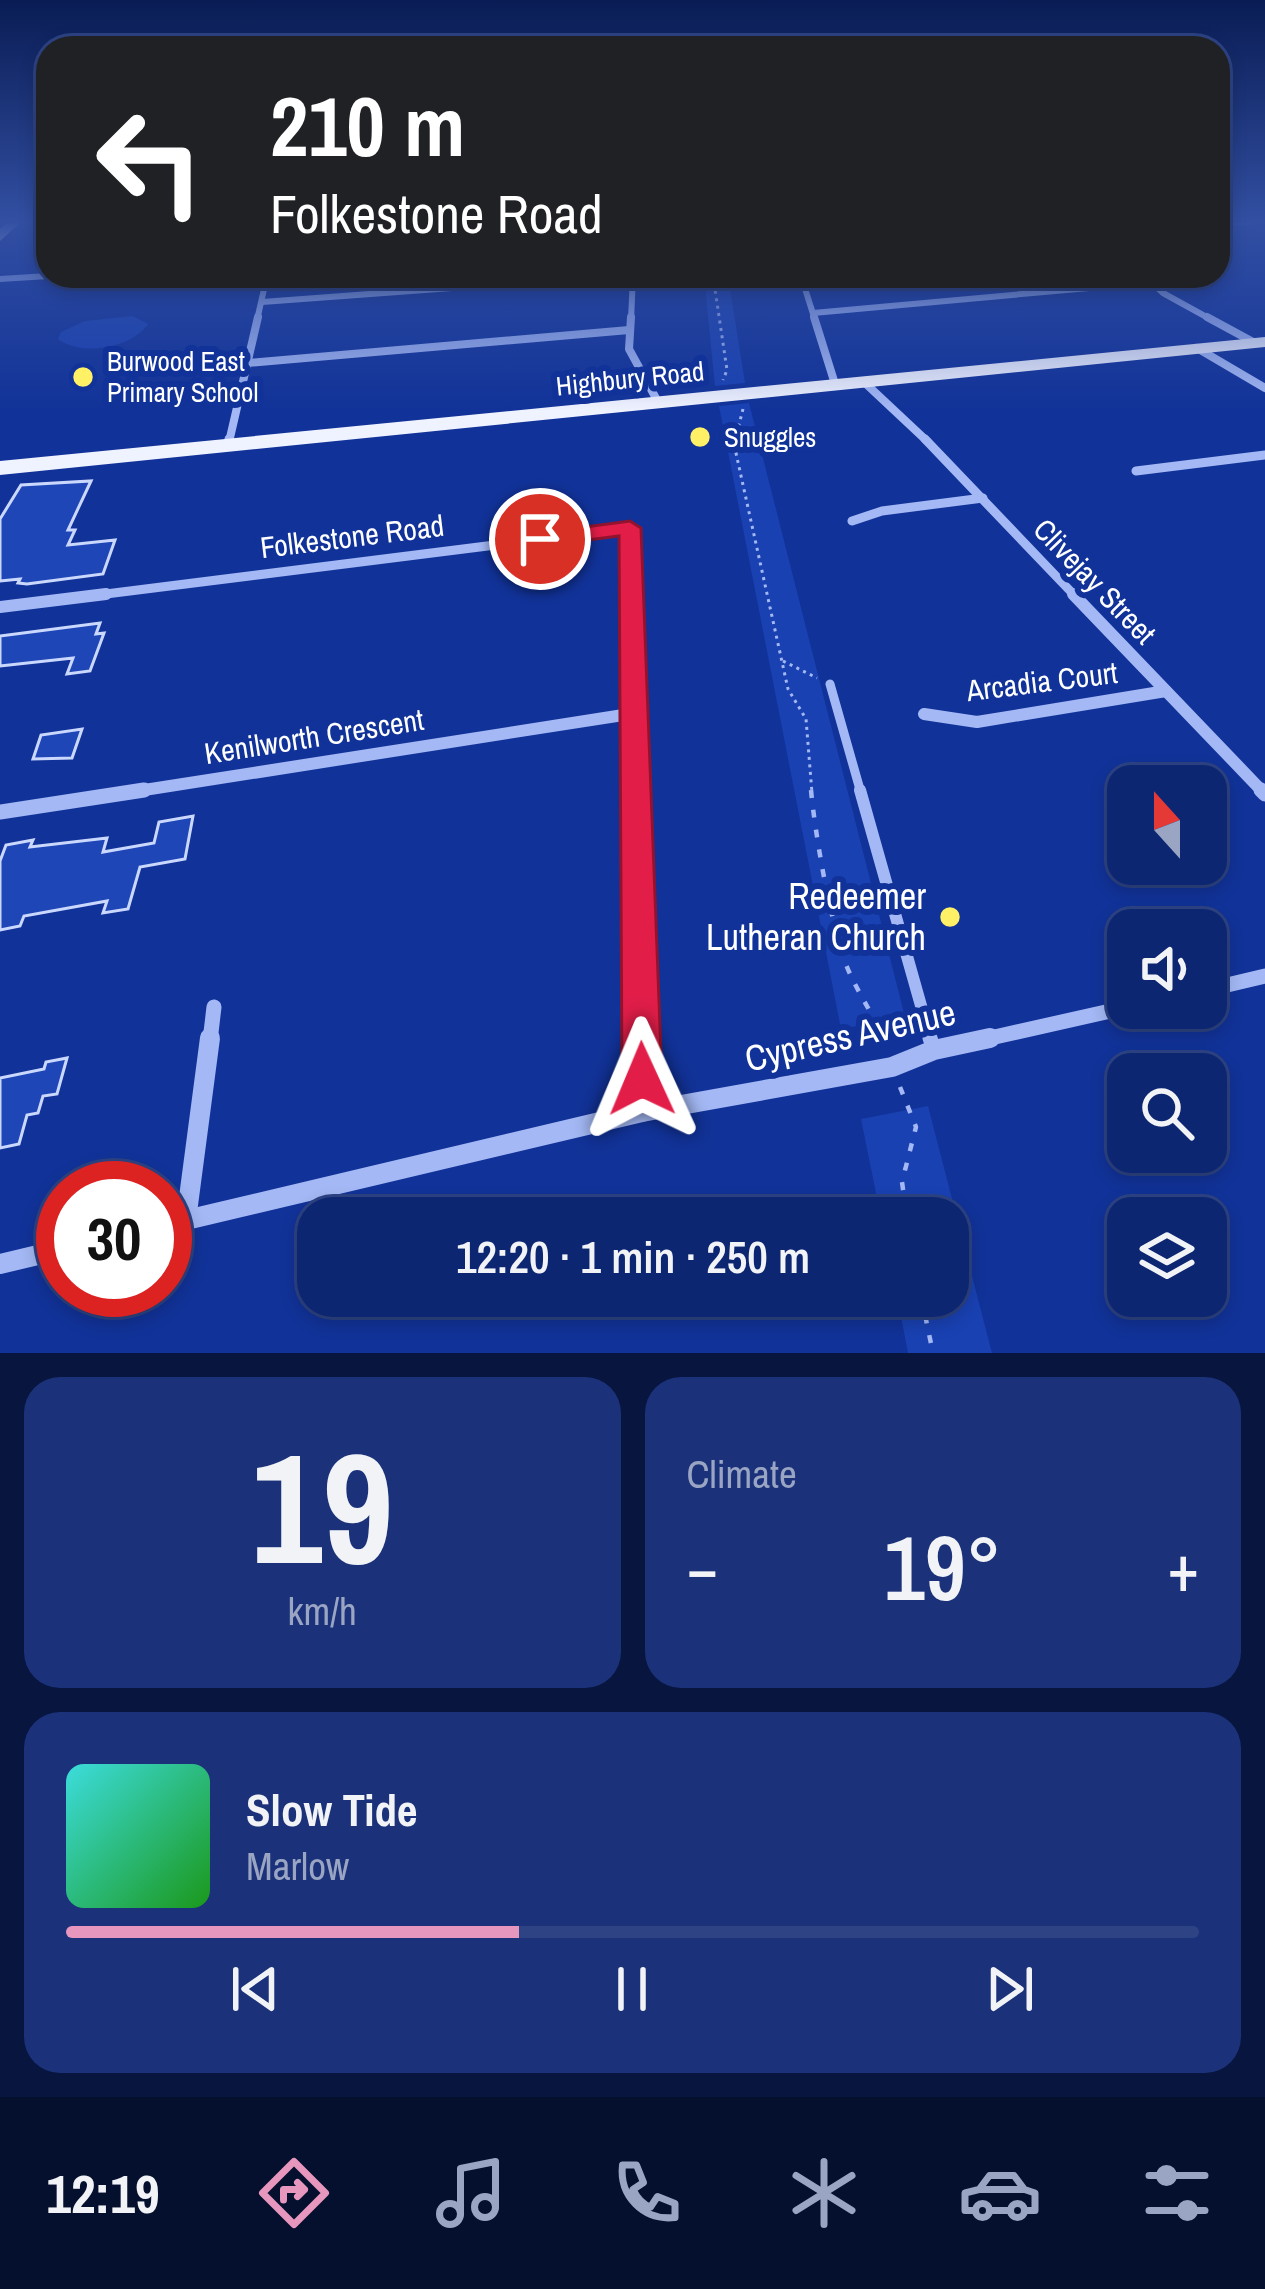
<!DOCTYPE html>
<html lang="en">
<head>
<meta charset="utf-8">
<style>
  body { margin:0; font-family:"Archivo Narrow",sans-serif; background:#1b327a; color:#f1f3f6; height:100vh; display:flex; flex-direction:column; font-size:45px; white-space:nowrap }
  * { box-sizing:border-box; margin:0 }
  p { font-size:39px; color:#9aa5c4 }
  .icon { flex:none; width:66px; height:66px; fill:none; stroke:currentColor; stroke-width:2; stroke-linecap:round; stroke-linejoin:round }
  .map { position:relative; height:1353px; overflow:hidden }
  .details { display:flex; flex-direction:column; gap:24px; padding:24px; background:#07153f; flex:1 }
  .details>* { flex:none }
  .banner { position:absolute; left:36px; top:36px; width:1194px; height:252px; border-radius:36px; box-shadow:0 6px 18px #0003,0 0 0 3px #2d4384; background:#202124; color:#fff; overflow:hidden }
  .needle { width:78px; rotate:339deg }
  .buttons { position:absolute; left:1107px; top:765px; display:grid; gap:24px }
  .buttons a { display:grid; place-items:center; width:120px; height:120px; border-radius:24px; background:#0d2672; box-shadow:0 6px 18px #0003,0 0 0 3px #2d4384; font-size:60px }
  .speed { position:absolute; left:36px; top:1161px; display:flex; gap:24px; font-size:60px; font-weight:700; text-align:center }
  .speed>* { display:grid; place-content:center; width:156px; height:156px; border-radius:50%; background:#0d2672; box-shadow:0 6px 18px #0003,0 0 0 3px #2d4384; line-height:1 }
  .speed .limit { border:18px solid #d22; background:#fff; color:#111 }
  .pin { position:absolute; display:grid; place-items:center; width:102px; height:102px; color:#fff; margin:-51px; border:6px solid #fff; border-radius:50%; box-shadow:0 3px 12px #0007 }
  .me { position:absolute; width:132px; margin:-66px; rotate:359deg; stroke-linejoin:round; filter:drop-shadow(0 0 9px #0008) }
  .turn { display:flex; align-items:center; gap:42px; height:252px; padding:0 36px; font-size:54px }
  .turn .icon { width:156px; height:156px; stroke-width:2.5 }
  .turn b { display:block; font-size:84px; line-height:102px }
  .big { font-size:90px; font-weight:600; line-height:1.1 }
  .details .widget { flex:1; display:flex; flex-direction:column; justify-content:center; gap:18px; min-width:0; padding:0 42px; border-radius:36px; background:#1b327a }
  .details .dial { align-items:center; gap:0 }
  .dial b { font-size:156px; line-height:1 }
  .song { display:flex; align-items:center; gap:36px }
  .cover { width:144px; height:144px; border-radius:18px; background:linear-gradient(135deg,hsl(180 70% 55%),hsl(120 70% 35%)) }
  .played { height:12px; border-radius:6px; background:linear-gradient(90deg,#e797bd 40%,#2d4384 40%) }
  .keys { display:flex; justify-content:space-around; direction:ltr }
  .heat { display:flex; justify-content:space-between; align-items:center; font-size:66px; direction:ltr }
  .details .tiles { flex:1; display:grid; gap:24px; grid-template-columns:1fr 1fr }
  .widget:last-child { grid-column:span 2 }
  .trip { position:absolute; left:297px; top:1197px; width:672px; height:120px; border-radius:36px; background:#0d2672; box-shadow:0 6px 18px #0003,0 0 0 3px #2d4384; font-weight:600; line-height:120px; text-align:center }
  .tabs { display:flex; height:192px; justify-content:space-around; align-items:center; background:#050f2e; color:#9aa5c4 }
  .tabs .icon { width:84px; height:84px }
  .tabs .selected { color:#e797bd }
  .tabs b { font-size:54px; color:#f1f3f6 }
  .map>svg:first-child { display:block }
  .green { fill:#1941b2 }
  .building { fill:#1f46b7; stroke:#cbd8fe; stroke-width:3 }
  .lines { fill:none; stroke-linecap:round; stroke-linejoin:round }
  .path-far1 { stroke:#a3b8f4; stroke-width:3; stroke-dasharray:3 4.5; stroke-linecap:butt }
  .path { stroke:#a3b8f4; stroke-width:4.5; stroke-dasharray:8 12; stroke-linecap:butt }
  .lane-far2 { stroke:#a3b8f4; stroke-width:9 }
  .lane-far1 { stroke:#a3b8f4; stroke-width:12 }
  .lane { stroke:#a3b8f4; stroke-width:15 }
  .street-far5 { stroke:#a3b8f4; stroke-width:6 }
  .street-far4 { stroke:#a3b8f4; stroke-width:8 }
  .street-far3 { stroke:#a3b8f4; stroke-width:9 }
  .street-far2 { stroke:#a3b8f4; stroke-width:12 }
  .street-far1 { stroke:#a3b8f4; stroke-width:15 }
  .street { stroke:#a3b8f4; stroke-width:20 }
  .primary { fill:#eff2ff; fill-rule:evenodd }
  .route { fill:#e11d48; stroke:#92132f; stroke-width:3 }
  .poi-dot { fill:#fff065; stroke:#113298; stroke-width:4.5 }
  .labels { text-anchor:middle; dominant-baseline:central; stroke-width:12; stroke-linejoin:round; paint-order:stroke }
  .far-poi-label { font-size:27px; fill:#fff; stroke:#113298; text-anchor:start }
  .far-street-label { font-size:27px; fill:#fff; stroke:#113298 }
  .street-label { font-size:30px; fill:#fff; stroke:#113298 }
  .near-poi-label { font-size:36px; fill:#fff; stroke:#113298; text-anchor:end }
  .near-street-label { font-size:36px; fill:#fff; stroke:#113298 }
</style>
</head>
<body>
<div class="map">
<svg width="1265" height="1353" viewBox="0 0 1265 1353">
  <rect width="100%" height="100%" fill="#113298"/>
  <!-- green -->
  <g class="green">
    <path d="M704,276H728L745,383L715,386Z"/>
    <path d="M133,316L148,324C132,348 81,357 58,339L61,332L85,321Z"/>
    <path d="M749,403L905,1017L841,1029L719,406Z"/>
    <path d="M928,1106L992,1353H908L897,1296H948V1218H881L861,1119Z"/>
  </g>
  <!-- building -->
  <g class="building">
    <path d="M91,481L68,530H75L68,545L115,540L103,574L27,584L18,583L20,579L0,581V519L21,485Z"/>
    <path d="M100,623L96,634L104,633L90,671L67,674L73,658L0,666V636Z"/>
    <path d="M82,729L72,758L33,759L41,735Z"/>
    <path d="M193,816L185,859L140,867L128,909L103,913L107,901L24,916L20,926L0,930V861L6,845L33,840L30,847L107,838L103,852L154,843L159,822Z"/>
    <path d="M67,1058L57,1094L43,1096L38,1113L27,1115L19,1144L0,1148V1078L44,1069L46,1062Z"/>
  </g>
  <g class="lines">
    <!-- path-far1 -->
    <g class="path-far1">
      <path d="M713,276L727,370L723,380"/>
      <path d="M1103,287L1135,286"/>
      <path d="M743,409L734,444L788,689L806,719L812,793"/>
      <path d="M783,661L817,678"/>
    </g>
    <!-- path -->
    <g class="path">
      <path d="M811,790C815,834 831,926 847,967C858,994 875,1015 884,1044"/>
      <path d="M900,1087L916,1127L902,1182L907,1218"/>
      <path d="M921,1296L933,1353"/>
    </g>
    <!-- lane-far2 -->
    <path class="lane-far2" d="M830,684L861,793"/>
    <!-- lane-far1 -->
    <path class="lane-far1" d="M860,790L931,1041"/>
    <!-- lane -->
    <path class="lane" d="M930,1038L934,1050"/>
    <!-- street-far5 -->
    <g class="street-far5">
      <path d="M1230,222H1248"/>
      <path d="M801,276L815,320"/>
      <path d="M1144,276L1163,293L1212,320"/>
      <path d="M0,279L48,276"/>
      <path d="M262,302L532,282"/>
      <path d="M813,313L1089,288"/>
      <path d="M257,320L267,276"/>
      <path d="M631,320L633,276"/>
    </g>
    <!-- street-far4 -->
    <g class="street-far4">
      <path d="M631,317L629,349L658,402"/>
      <path d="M814,317L835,384"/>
      <path d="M1207,317L1255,343"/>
      <path d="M1197,348L1265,388"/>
      <path d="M247,363L629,330"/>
      <path d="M864,382L928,442"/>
      <path d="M229,442L258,317"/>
    </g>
    <!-- street-far3 -->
    <g class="street-far3">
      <path d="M925,439L1076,597"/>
      <path d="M228,445L229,439"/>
      <path d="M1136,471L1265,455"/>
      <path d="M852,521L882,511L983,498"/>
      <path d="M82,597L630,528L631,597"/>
    </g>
    <!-- street-far2 -->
    <g class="street-far2">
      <path d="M631,594L635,793"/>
      <path d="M1073,594L1264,793"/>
      <path d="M0,607L106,594"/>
      <path d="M924,714L977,722L1166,691"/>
      <path d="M125,793L636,713"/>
    </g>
    <!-- street-far1 -->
    <g class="street-far1">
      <path d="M635,790L641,1041"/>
      <path d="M1261,790L1265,794"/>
      <path d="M0,812L144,790"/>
      <path d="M1206,990L1265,976"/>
      <path d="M210,1041L214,1007"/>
      <path d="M977,1041L1128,1007"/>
    </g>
    <!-- street -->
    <g class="street">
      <path d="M640,1038L642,1112"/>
      <path d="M186,1220L210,1038"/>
      <path d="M165,1225L642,1112L892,1067L934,1050L990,1038"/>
      <path d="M0,1264L63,1249"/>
    </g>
    <!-- primary -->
    <g class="primary">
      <path d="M7,222H21L0,241V229Z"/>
      <path d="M1265,337V347L0,475V461Z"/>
    </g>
  </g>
  <!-- sky -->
  <linearGradient id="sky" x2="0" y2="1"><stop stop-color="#091c54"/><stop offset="0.54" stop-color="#324fa2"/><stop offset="1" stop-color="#324fa2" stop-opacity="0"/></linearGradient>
  <rect width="1265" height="411" fill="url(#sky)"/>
  <!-- route -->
  <path class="route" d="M630,521L641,528L662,1079L656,1094L642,1099L628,1094L622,1079L619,536L540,546L529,539L540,533Z"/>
  <!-- markers -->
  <g class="poi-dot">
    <circle cx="83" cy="377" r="12"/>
    <circle cx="700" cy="437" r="12"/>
    <circle cx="950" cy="917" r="12"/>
  </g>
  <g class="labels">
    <!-- far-poi labels -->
    <g class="far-poi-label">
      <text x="107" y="361">Burwood East<tspan x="107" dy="31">Primary School</tspan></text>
      <text x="724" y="437">Snuggles</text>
    </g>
    <!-- far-street labels -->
    <g class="far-street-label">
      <text transform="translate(630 378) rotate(-6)">Highbury Road</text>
    </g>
    <!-- street labels -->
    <g class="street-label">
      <text transform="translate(352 536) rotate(-7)">Folkestone Road</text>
      <text transform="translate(1095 581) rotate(46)">Clivejay Street</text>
      <text transform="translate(1042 681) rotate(-7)">Arcadia Court</text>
      <text transform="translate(314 736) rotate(-9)">Kenilworth Crescent</text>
    </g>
    <!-- near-poi labels -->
    <g class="near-poi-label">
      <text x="926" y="896">Redeemer<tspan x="926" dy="41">Lutheran Church</tspan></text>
    </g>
    <!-- near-street labels -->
    <g class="near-street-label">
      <text transform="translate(850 1035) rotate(-13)">Cypress Avenue</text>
    </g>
  </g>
</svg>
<div class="buttons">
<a><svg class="needle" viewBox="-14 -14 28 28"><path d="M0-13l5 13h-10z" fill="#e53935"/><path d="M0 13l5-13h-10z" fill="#9aa5c4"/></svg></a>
<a><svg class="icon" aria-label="sound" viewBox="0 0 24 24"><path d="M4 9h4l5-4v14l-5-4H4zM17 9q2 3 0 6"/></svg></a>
<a><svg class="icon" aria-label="search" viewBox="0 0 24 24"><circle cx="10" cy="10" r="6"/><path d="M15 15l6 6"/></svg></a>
<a><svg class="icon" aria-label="layers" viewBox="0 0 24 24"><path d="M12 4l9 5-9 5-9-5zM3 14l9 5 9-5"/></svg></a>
</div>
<div class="speed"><div class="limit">30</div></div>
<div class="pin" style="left:540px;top:539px;background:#d93025"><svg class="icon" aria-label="arrive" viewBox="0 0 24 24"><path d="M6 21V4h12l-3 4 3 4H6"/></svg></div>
<svg class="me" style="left:642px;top:1079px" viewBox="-20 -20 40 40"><path d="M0-17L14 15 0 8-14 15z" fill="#e11d48" stroke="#fff" stroke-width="4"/></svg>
<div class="trip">12:20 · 1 min · 250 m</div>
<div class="banner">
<div class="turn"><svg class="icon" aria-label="left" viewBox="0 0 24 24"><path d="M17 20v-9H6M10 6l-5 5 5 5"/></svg><div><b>210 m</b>Folkestone Road</div></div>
</div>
</div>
<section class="details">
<div class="tiles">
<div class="widget dial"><b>19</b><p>km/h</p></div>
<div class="widget"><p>Climate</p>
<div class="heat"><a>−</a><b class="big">19°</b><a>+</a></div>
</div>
<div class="widget">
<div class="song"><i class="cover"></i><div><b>Slow Tide</b><p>Marlow</p></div></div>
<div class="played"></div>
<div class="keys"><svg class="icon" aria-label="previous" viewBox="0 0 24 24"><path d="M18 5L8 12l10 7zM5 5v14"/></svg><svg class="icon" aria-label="pause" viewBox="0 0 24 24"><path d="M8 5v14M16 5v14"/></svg><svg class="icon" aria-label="next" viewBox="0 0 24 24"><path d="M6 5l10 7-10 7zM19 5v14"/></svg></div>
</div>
</div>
</section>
<nav class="tabs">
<b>12:19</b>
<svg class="icon selected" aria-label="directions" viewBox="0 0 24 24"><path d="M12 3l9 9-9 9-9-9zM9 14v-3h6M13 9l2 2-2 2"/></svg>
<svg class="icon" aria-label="music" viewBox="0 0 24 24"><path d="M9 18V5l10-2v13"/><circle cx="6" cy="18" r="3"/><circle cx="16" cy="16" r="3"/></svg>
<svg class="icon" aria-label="phone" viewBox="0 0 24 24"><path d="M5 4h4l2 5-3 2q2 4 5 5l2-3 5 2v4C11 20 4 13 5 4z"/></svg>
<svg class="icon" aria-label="climate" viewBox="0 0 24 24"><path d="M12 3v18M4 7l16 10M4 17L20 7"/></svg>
<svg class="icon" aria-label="car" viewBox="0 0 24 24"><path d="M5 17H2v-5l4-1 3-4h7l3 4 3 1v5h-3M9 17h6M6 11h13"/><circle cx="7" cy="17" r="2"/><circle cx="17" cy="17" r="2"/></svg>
<svg class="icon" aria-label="filters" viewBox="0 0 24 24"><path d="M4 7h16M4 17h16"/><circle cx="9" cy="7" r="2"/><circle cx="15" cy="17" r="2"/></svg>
</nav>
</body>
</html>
